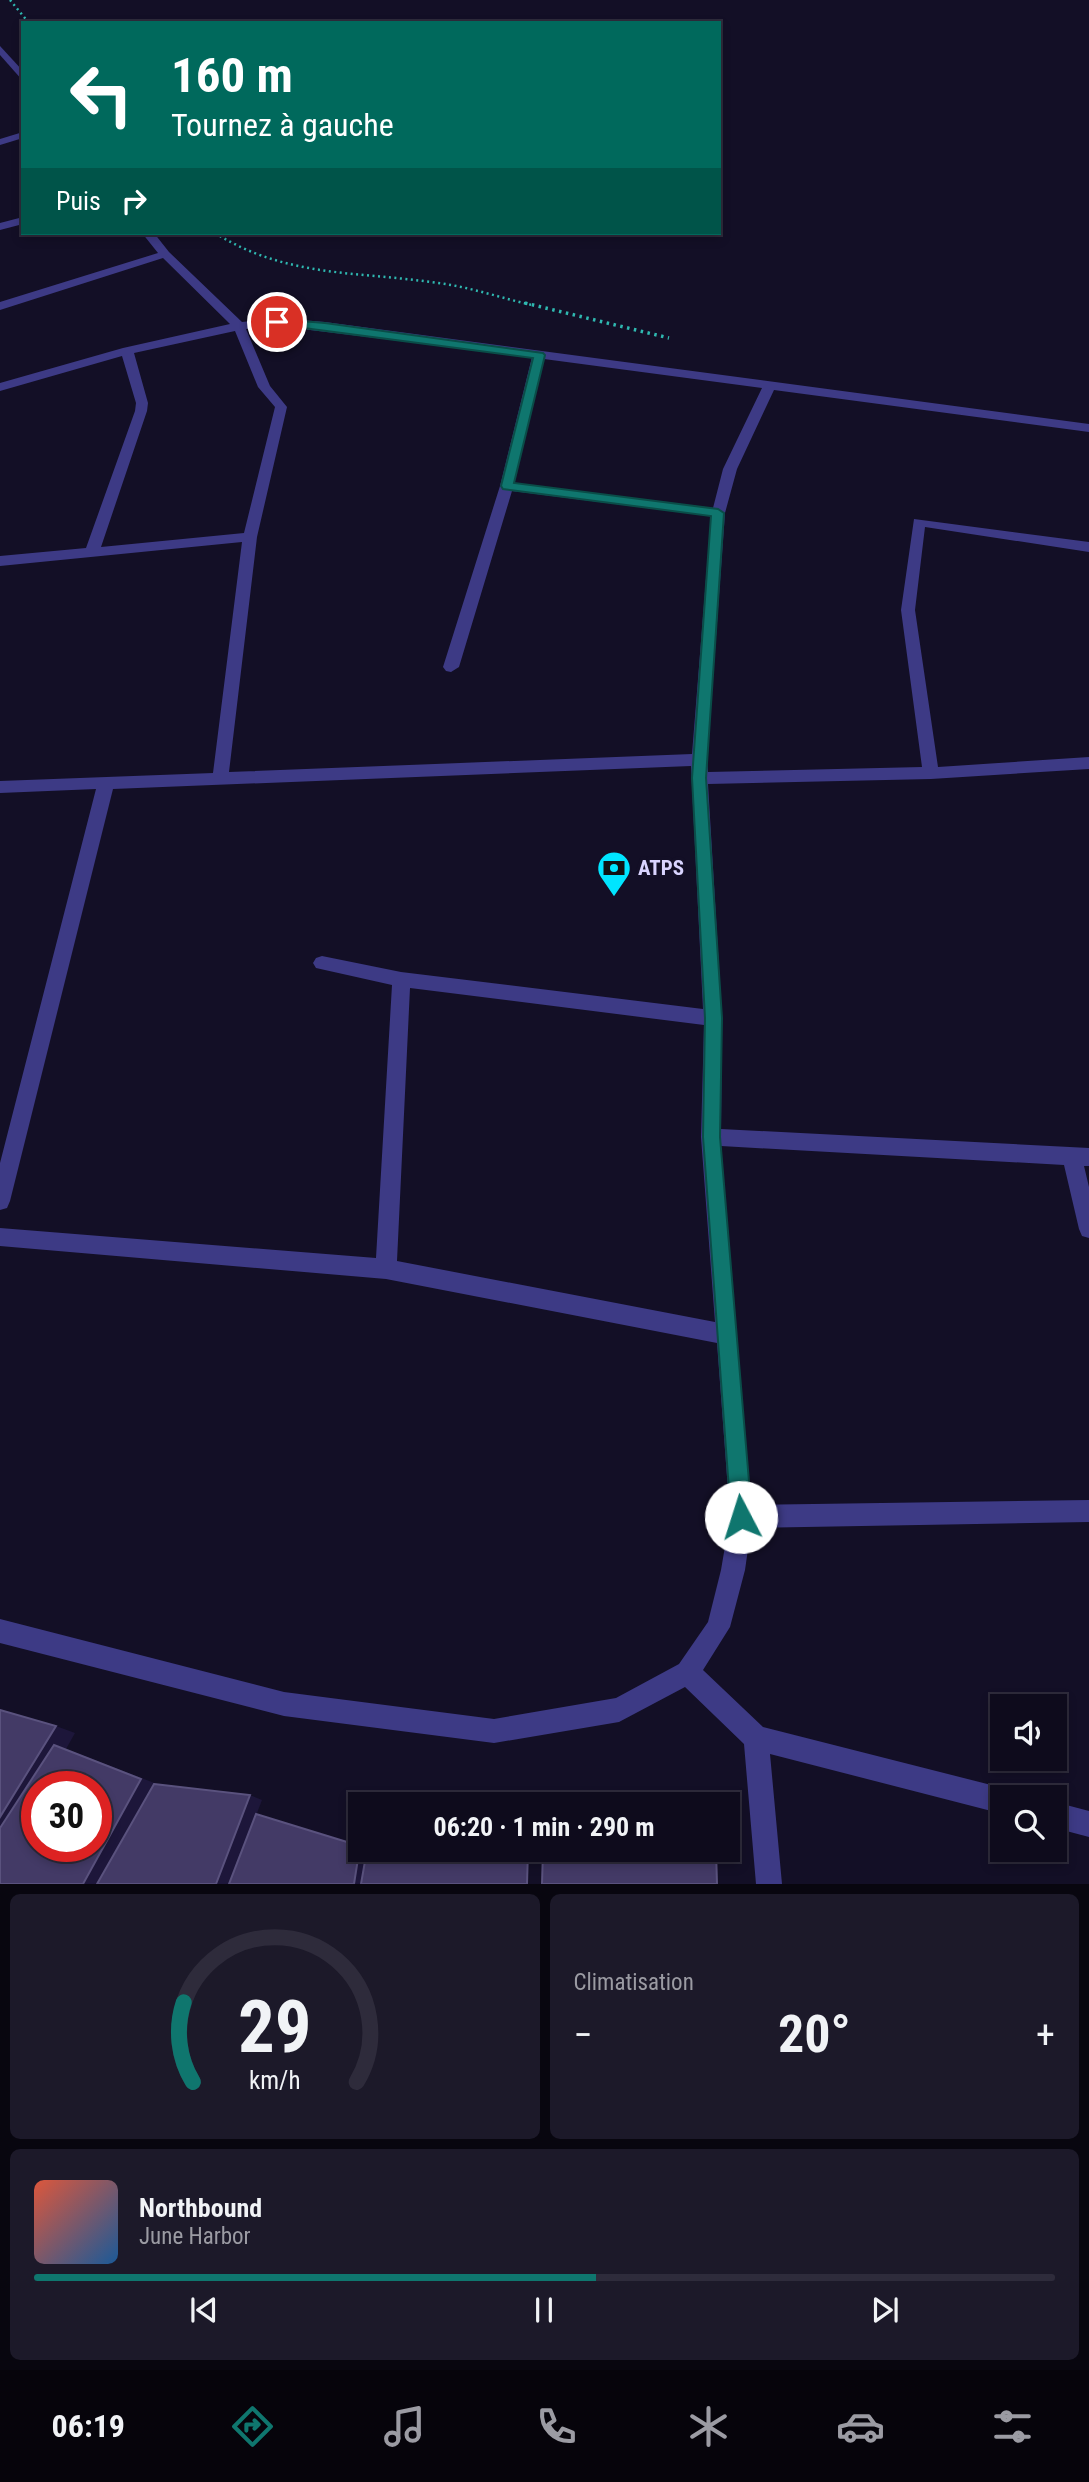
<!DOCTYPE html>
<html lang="fr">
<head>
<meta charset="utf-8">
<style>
  body { margin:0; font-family:"Roboto Condensed",sans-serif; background:#1c1929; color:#f1f3f6; height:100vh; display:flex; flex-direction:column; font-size:26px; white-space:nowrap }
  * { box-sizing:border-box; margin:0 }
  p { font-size:23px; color:#9b9ba3 }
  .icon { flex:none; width:38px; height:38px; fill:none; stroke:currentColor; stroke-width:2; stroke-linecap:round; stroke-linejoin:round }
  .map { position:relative; height:1884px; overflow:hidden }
  .sheet { display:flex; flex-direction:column; gap:10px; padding:10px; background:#08060f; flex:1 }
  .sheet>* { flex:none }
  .hud { position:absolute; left:21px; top:21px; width:700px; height:214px; border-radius:0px; box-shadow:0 4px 10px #0003,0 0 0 2px #2e2b3b; background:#00695c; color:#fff; overflow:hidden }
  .buttons { position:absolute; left:990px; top:1694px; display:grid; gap:14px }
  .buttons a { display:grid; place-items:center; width:77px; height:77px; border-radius:0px; background:#0e0b1c; box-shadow:0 4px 10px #0003,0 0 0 2px #2e2b3b; font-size:35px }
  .speed { position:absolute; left:21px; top:1771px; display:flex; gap:14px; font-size:35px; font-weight:700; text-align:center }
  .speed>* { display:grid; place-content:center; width:91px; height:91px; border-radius:50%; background:#0e0b1c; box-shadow:0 4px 10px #0003,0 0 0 2px #2e2b3b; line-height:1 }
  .speed .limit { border:10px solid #d22; background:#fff; color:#111 }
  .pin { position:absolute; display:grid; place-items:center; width:60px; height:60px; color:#fff; margin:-30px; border:4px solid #fff; border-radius:50%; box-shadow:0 2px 7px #0007 }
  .me { position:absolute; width:77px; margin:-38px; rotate:355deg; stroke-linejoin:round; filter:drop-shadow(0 0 5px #0008) }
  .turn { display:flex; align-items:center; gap:24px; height:147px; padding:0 35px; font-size:32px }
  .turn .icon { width:91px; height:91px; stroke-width:2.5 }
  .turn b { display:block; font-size:49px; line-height:60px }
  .then { display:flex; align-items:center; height:66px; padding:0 35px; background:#0003; gap:14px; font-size:26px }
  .big { font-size:52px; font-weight:700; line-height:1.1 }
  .sheet .widget { flex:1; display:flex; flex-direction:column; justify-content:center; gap:10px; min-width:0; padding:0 24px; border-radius:10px; background:#1c1929 }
  .sheet .dial { align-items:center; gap:0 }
  .dial svg { height:182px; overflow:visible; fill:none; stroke:#2e2b3b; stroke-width:7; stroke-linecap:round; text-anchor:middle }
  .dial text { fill:#f1f3f6; stroke:none }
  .song { display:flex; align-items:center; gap:21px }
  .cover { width:84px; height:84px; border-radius:10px; background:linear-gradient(135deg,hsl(10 70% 55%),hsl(210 70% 35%)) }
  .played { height:7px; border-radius:4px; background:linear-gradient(90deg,#0f766e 55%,#2e2b3b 55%) }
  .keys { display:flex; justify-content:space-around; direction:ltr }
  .heat { display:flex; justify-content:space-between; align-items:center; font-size:38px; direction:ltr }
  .sheet .tiles { flex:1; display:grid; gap:10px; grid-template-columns:1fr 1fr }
  .widget:last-child { grid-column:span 2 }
  .trip { position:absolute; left:348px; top:1792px; width:392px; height:70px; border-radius:0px; background:#0e0b1c; box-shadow:0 4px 10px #0003,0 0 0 2px #2e2b3b; font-weight:700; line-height:70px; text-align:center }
  .tabs { display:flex; height:112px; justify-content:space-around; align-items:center; background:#06040b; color:#9b9ba3 }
  .tabs .icon { width:49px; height:49px }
  .tabs .selected { color:#0f766e }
  .tabs b { font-size:32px; color:#f1f3f6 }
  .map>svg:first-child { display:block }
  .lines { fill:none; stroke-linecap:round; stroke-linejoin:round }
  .path-far1 { stroke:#2fb8b0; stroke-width:2.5; stroke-dasharray:2 3.5; stroke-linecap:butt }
  .path { stroke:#2fb8b0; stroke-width:3.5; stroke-dasharray:2.5 4.5; stroke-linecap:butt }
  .minor { fill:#3d3a85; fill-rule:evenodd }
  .shaded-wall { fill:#1d163a }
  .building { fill:#433a66; stroke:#5a527e; stroke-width:2; fill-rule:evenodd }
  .route { fill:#0f766e; stroke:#0a4d48; stroke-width:2 }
  .labels { text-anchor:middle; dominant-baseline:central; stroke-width:7; stroke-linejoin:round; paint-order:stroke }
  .poi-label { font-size:21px; font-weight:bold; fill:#d9d4ff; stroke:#130f26; text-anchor:start }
</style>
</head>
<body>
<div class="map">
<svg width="1089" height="1884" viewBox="0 0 1089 1884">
  <rect width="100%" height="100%" fill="#130f26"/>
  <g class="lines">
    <!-- path-far1 -->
    <g class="path-far1">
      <path d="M10,0L29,23"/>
      <path d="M215,233C287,278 357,271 438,283C470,287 501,298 532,305"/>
    </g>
    <!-- path -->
    <path class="path" d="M525,303L669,338"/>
    <!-- minor -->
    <g class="minor">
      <path d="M0,46L23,71V81L0,55Z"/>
      <path d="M23,132V138L0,145V139Z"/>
      <path d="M23,217V224L0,230V223Z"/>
      <path d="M142,233H154L169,252L242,322L277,318L325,322L1089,424V432L774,390L737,469L725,513L707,760L708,772L922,767L901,610L914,519L1089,542V552L925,527L915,610L938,767L1089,757V769L931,779L708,784L722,1018L721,1129L1089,1148V1166H1084L1089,1187V1238L1082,1236L1079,1229L1064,1165L721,1146L751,1505L1089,1500V1522L751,1528L745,1570L730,1627L703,1670L763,1727L1003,1788L1012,1792L1014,1797H1003V1814L770,1754L782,1884H756L744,1744L685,1687L619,1722L494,1743L284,1716L0,1643V1619L284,1692L494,1719L616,1698L679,1664L708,1622L721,1570L730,1517L717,1343L386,1279L0,1246V1228L376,1258L392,985L316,968L313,963L316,958L322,956L401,972L703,1009L691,766L113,789L10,1201L7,1208L0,1210V1163L96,789L0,793V781L213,773L242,542L0,566V556L86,548L135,411L136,403L122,356L0,391V383L123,348L230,324L163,258L0,310V302L158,253ZM277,326L532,357L500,486L443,667L446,671L451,672L459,667L512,491L711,516L692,754L229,772L257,537L287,407L270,386L246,329ZM235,331L258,387L275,407L244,533L101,547L147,411L148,403L134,353ZM544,359L762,388L723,469L713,508L514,483ZM410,988L704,1025L701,1137L715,1322L397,1261Z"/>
      <path d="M1055,1802L1089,1811V1837L1055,1828Z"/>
    </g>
  </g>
  <!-- shaded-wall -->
  <g class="shaded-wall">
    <path d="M56,1726L75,1733L66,1749L157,1784L102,1884H83L0,1857V1817Z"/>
    <path d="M250,1795L262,1800L230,1884H216Z"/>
    <path d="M360,1846V1850H368L362,1884H354Z"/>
  </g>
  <!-- building -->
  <g class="building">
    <path d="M0,1710L56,1726L0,1817Z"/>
    <path d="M54,1745L141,1779L83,1884H0V1828ZM37,1787H96V1846H37Z"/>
    <path d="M154,1784L250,1795L216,1884H97Z"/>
    <path d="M714,1794L715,1804H604Z"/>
    <path d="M256,1814L360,1846L354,1884H229Z"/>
    <path d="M367,1850H528L527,1884H361Z"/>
    <path d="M543,1850H716L717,1884H542Z"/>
  </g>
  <!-- route -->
  <path class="route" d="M277,319L325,323L543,353L545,355L514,483L718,509L724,513L706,778L722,1018L720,1137L752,1517L749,1525L741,1528L734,1525L731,1517L703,1137L705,1018L692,778L711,516L503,489L501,486L533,358L273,324V320Z"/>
  <!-- icons -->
  <defs>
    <g id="bank-pin" transform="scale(1.75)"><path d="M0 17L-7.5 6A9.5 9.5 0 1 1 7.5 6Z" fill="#00e5ff" stroke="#130f26"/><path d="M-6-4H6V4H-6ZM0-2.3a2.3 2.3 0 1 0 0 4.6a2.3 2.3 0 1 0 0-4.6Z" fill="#111"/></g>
  </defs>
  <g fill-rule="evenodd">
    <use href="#bank-pin" x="614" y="868"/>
  </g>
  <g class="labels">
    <!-- poi labels -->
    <g class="poi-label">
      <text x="638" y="868">ATPS</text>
    </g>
  </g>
</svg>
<div class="buttons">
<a><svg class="icon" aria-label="sound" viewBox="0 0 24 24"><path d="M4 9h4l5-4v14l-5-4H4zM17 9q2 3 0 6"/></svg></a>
<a><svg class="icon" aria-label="search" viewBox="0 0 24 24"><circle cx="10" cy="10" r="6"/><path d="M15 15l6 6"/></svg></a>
</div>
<div class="speed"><div class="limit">30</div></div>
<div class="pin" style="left:277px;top:322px;background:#d93025"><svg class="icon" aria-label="arrive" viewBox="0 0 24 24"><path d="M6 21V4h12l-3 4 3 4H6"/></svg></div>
<svg class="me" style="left:741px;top:1517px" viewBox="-20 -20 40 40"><circle r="19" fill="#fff"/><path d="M0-13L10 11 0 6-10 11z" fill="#0f766e"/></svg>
<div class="trip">06:20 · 1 min · 290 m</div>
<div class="hud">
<div class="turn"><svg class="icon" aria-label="left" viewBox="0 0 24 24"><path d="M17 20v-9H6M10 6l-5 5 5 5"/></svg><div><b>160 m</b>Tournez à gauche</div></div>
<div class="then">Puis<svg class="icon" aria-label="right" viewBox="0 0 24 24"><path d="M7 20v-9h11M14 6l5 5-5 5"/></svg></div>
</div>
</div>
<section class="sheet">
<div class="tiles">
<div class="widget dial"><svg viewBox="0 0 100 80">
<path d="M14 69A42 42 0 1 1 86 69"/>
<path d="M14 69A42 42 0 0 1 10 34" stroke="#0f766e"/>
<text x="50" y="56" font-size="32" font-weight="700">29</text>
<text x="50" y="72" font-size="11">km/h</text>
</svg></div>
<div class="widget"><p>Climatisation</p>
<div class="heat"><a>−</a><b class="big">20°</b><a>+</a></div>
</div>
<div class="widget">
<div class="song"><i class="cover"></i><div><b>Northbound</b><p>June Harbor</p></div></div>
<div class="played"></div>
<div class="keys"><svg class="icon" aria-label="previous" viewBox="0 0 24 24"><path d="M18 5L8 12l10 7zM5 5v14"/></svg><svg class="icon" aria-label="pause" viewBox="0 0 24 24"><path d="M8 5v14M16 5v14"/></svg><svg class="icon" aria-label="next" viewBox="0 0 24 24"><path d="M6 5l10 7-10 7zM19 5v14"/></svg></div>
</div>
</div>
</section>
<nav class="tabs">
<b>06:19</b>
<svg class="icon selected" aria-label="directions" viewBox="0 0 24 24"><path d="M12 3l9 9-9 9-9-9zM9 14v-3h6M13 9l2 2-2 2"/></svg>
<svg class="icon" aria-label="music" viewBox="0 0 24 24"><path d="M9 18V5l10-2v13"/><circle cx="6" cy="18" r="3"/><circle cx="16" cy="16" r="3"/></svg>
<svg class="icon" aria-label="phone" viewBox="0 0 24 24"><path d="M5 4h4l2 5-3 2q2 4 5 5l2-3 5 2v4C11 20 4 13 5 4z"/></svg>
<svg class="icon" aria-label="climate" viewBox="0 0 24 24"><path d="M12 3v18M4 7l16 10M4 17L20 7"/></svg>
<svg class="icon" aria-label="car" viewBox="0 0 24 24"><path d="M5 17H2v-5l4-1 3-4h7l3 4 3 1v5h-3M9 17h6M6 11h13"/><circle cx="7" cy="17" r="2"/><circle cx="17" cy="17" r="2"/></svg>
<svg class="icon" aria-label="filters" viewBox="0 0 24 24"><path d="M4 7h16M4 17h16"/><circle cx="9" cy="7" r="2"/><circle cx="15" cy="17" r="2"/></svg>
</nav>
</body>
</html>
